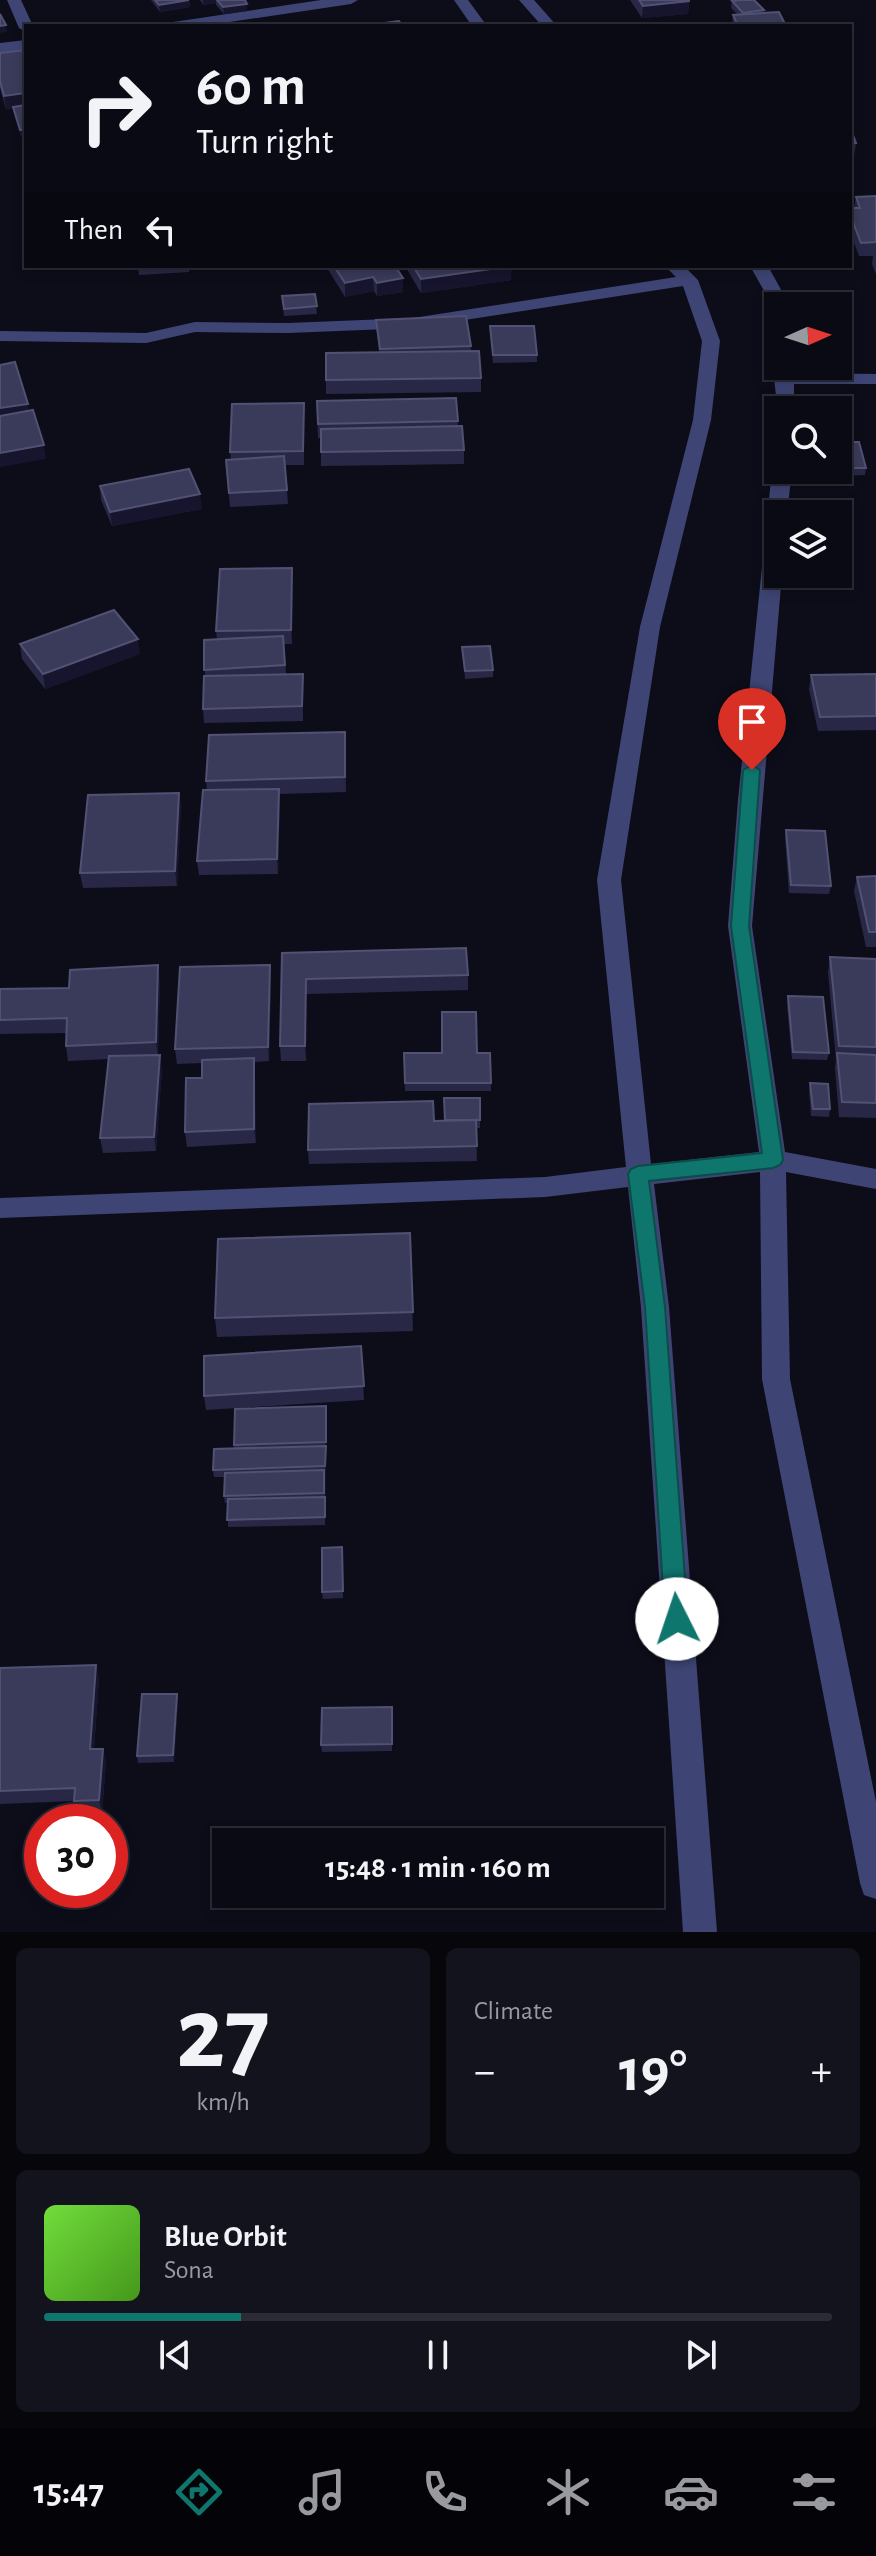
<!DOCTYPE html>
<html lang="en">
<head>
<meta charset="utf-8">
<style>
  body { margin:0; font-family:"Alegreya Sans",sans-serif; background:#13131d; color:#f1f3f6; height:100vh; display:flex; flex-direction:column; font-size:30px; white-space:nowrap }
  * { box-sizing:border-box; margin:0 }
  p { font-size:26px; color:#999aa0 }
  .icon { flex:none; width:44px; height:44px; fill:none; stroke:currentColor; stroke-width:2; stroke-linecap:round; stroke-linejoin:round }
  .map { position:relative; height:1932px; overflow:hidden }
  .sheet { display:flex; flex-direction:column; gap:16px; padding:16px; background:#06060b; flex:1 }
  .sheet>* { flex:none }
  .top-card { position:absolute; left:24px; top:24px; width:828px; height:244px; border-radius:0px; box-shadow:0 4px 12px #0003,0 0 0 2px #2a2b34; background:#0a0a14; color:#f1f3f6; overflow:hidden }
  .needle { width:52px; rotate:87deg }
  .fabs { position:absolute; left:764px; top:292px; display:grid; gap:16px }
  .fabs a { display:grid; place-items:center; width:88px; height:88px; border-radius:0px; background:#0a0a14; box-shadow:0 4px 12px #0003,0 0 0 2px #2a2b34; font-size:40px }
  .speed { position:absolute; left:24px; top:1804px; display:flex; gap:16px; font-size:40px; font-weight:700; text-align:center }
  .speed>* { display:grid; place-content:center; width:104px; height:104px; border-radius:50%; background:#0a0a14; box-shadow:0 4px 12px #0003,0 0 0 2px #2a2b34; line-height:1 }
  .speed .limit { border:12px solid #d22; background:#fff; color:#111 }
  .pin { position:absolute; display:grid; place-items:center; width:68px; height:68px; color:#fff; margin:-82px -34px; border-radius:50% 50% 50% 0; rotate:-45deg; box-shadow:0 0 8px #0007 }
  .pin .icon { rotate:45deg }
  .me { position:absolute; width:88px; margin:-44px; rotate:356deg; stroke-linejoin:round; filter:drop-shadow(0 0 6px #0008) }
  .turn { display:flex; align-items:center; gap:28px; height:168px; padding:0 40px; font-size:36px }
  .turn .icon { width:104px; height:104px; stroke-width:2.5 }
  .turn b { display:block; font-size:56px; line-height:68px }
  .then { display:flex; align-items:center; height:76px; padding:0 40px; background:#0003; gap:16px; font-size:30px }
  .big { font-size:60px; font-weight:600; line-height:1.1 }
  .sheet .tile { flex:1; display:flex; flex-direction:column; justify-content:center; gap:12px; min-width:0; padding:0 28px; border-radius:12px; background:#13131d }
  .sheet .dial { align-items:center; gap:0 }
  .dial b { font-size:104px; line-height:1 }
  .song { display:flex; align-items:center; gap:24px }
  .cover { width:96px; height:96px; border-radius:12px; background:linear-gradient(135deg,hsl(100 70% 55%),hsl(100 70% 35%)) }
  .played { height:8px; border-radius:4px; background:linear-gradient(90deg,#0f766e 25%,#2a2b34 25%) }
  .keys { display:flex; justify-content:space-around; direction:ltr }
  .heat { display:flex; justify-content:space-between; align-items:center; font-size:44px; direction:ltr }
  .sheet .tiles { flex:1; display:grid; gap:16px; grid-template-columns:1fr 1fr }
  .tile:last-child { grid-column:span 2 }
  .trip { position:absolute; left:212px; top:1828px; width:452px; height:80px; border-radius:0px; background:#0a0a14; box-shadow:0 4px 12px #0003,0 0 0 2px #2a2b34; font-weight:600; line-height:80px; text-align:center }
  .tab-bar { display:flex; height:128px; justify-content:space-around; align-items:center; background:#040408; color:#999aa0 }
  .tab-bar .icon { width:56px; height:56px }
  .tab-bar .selected { color:#0f766e }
  .tab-bar b { font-size:36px; color:#f1f3f6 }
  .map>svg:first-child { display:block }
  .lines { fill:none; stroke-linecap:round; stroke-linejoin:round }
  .minor { fill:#3e4574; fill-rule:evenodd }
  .wall { fill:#282846 }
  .shaded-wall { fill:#16152d }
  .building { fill:#3a3a5a; stroke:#515173; stroke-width:2 }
  .route { fill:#0f766e; stroke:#0a4d48; stroke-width:2 }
</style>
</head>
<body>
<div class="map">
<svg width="876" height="1932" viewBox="0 0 876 1932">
  <rect width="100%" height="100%" fill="#0d0d1a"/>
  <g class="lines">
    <!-- minor -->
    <g class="minor">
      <path d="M7,0H21L33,26H26V32L19,28Z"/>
      <path d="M321,0H358L351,4L203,26H166L173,22Z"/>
      <path d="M454,0H468L487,26H472Z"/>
      <path d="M519,0H534L557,26H542Z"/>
      <path d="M26,40V50L0,53V43Z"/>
      <path d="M665,266H684L698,280L720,341L711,420L660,627L621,880L651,1164L759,1152L728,926L738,800L772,470L778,465V470H792L787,514H778V574H782L752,926L785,1152L876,1169V1189L786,1172L790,1379L876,1802V1899L864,1895L860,1883L762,1379L760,1172L654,1184L669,1307L717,1932H683L641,1307L628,1187L545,1197L0,1218V1198L545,1177L626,1167L597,880L640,627L693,420L702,341L683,286L413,328L288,333L195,332L146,343L0,341V331L146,333L195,322L288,323L413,318L676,277Z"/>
      <path d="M750,266H768L790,306H778V311L775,310Z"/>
      <path d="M778,362V366H793V373L876,374V384H794V410H778V413L774,378Z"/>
    </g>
  </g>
  <!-- wall -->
  <g class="wall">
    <path d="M151,0H189L190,7L160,12Z"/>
    <path d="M200,0H245L247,4V11L224,14L216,5V3L203,5Z"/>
    <path d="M630,0H689L688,14L642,18Z"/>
    <path d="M732,1L764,10V13L786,26H732L733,15H738L731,8Z"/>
    <path d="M26,50V137H21L14,108L6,109L0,88V53Z"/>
    <path d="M850,127L856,143L854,156H850Z"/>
    <path d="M876,196V274L872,264L873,256H859L850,232V208H854L856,197Z"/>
    <path d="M138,266H189V272L139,275Z"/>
    <path d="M326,266H395L403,292L377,296L374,291L345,297Z"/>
    <path d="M405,266H511V280L421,293Z"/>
    <path d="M315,294L317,314L284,316L282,296Z"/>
    <path d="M376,320L471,346V351L481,378V392L326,394V380L379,353Z"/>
    <path d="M490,326L537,355V362L493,363Z"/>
    <path d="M456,398L458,426L464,450V464L321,466V438H318L317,401Z"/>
    <path d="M304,417V465H285L288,504L230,507L226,460H231L230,452Z"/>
    <path d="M838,442L866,468L865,475L833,476L831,470H838Z"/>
    <path d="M100,486L202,509L112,526L101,500Z"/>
    <path d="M292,568V644H284L286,674L303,688V721L204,723L203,709L205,676L204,640L217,639L216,631Z"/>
    <path d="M20,644L140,654L45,689L22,659Z"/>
    <path d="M462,647L493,670V677L465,679Z"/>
    <path d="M876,674V730L818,731L809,689L811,675Z"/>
    <path d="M345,732L346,792L280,794L278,874L199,875L197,861L207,790L206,781Z"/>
    <path d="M179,793L181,807L177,886L83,888L80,873Z"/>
    <path d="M786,830L831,886L829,894L789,893L785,837Z"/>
    <path d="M876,876V947H866L854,891L857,877Z"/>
    <path d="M282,953L468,975V990L306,994V1061H281L280,1046Z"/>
    <path d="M830,957L876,959V1118L839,1117L835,1068L836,1060L828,972Z"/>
    <path d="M270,965L271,979L269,1061L254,1062L256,1143L187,1147L185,1132L202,1078V1063L177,1064L175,1049Z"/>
    <path d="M160,980L158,1055L162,1070L156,1151L103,1153L100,1138L108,1059L68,1061L66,1046V1033L0,1034V989L69,988Z"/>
    <path d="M788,996L829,1053L827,1060L792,1059L787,1004Z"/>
    <path d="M404,1053H490L491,1091H405Z"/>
    <path d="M810,1083L830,1109L829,1117L811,1116L809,1091Z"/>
    <path d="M480,1098V1128H476L477,1161L309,1164L308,1150L434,1121H444Z"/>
    <path d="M410,1233L413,1331L217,1337L215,1318Z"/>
    <path d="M361,1346L364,1400L206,1410L204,1396Z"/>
    <path d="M326,1406L325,1525L228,1527V1503H225L224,1496L225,1477H214L213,1470L234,1449V1445Z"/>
    <path d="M342,1547L343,1598L323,1599L322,1592Z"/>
    <path d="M0,1668L99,1678L94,1749L106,1761L102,1813L77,1814L74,1801L0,1804Z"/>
    <path d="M177,1694L178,1701L174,1762L138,1763L137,1756Z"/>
    <path d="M392,1707V1751L322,1752L321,1745Z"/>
  </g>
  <!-- shaded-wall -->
  <g class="shaded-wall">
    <path d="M189,0L190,7L160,12L159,5Z"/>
    <path d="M203,0H216V3L203,5Z"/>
    <path d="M689,1L688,14L642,18L643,6Z"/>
    <path d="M247,4V11L224,14L223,7Z"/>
    <path d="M6,25L7,32L0,33V26Z"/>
    <path d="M26,93V106L6,109L4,96Z"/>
    <path d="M20,130H26V137H21Z"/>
    <path d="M512,266L511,280L421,293V279Z"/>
    <path d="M373,277L374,291L345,297V283Z"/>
    <path d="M403,278V292L377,296V283Z"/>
    <path d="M28,404L30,418L0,423V408Z"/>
    <path d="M44,445L46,459L0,467V453Z"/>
    <path d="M200,494L202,509L112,526L110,512Z"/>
    <path d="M292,568L293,582L292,644L291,630Z"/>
    <path d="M138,639L140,654L45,689L43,674Z"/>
    <path d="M279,789L280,803L278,874L277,859Z"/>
    <path d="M179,793L181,807L177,886L175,871Z"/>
    <path d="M158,965L160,980L158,1056L156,1042Z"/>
    <path d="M270,965L271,979L269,1061L268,1047Z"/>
    <path d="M306,979V1061L305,1046Z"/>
    <path d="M160,1055L162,1070L156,1151L154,1137Z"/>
    <path d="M254,1058L255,1073L256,1143L254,1129Z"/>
    <path d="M96,1665L99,1678L93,1762L90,1749Z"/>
    <path d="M177,1694L178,1701L174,1762L173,1755Z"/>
    <path d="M103,1749L106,1761L102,1813L99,1800Z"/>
  </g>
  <!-- building -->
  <g class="building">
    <path d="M155,0H189L159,5Z"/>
    <path d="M217,0H245L247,4L223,7Z"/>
    <path d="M639,0H689V1L643,6Z"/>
    <path d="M740,0H754L764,10L743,13L732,1Z"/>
    <path d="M779,12L786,26H738L733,15Z"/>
    <path d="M0,14L6,25L0,26Z"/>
    <path d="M399,21L403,26H386L384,23Z"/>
    <path d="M26,50V93L4,96L0,81V53Z"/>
    <path d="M26,105V130H20L13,107Z"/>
    <path d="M850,127L856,143H850Z"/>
    <path d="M876,196V242L861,243L850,214V208H860L856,197Z"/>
    <path d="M334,266H395L403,278L377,283L373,277L345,283Z"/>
    <path d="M413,266H512L421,279Z"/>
    <path d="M315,294L317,306L284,309L282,296Z"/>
    <path d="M466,316L471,346L380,349L376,320Z"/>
    <path d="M490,326H534L537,355H493Z"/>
    <path d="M479,351L481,378L326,380V353Z"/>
    <path d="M15,362L28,404L0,408V365Z"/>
    <path d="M456,398L458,421L318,424L317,401Z"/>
    <path d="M304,403L303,451L230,452L232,404Z"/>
    <path d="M33,410L44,445L0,453V416Z"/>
    <path d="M462,426L464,450L321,452V429Z"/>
    <path d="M838,442H859L866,468H838Z"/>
    <path d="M284,456L287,490L229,493L226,460Z"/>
    <path d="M189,469L200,494L110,512L100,486Z"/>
    <path d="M292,568L291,630L216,631L220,569Z"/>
    <path d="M114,610L138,639L43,674L20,644Z"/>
    <path d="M283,636L285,665L204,670V640Z"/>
    <path d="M490,646L493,670L465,671L462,647Z"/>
    <path d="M303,674L302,706L203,709L204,676Z"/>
    <path d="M876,674V716L820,717L811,675Z"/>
    <path d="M345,732V777L206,781L209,735Z"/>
    <path d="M279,789L277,859L197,861L203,790Z"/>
    <path d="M179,793L175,871L80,873L88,795Z"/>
    <path d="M786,830L825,831L831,886L791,885Z"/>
    <path d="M876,876V932H869L857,877Z"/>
    <path d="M466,948L468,975L306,979L305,1046H280L282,953Z"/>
    <path d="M830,957L876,959V1047L839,1046Z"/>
    <path d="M158,965L156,1042L66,1046L67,1018L0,1020V989L69,988L70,970Z"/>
    <path d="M270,965L268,1047L175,1049L180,967Z"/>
    <path d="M788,996L823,997L829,1053L793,1052Z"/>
    <path d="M442,1012H476L477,1053H490L491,1083H405L404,1053H442Z"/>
    <path d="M837,1053L876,1055V1103L842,1102Z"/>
    <path d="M160,1055L154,1137L100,1138L109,1056Z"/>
    <path d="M254,1058V1129L185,1132L186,1078H202V1060Z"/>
    <path d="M810,1083L828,1084L830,1109H813Z"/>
    <path d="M444,1098H480V1120H445Z"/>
    <path d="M433,1101L434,1121L476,1120L477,1146L308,1150L309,1104Z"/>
    <path d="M410,1233L413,1312L215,1318L218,1239Z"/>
    <path d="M361,1346L364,1386L204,1396V1356Z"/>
    <path d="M326,1406V1442L234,1445L235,1409Z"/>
    <path d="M326,1446L325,1466L213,1470L214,1449Z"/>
    <path d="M324,1470V1493L224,1496L225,1473Z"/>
    <path d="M325,1497V1517L227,1520L228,1499Z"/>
    <path d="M342,1547L343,1591L322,1592V1548Z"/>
    <path d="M96,1665L90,1749H103L99,1800L74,1801L75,1788L0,1791V1668Z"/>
    <path d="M142,1694H177L173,1755L137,1756Z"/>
    <path d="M392,1707V1744L321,1745L322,1708Z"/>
  </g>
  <!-- route -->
  <path class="route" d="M752,765L760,770L749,926L783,1160L780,1165L773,1168L649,1181L665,1307L688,1619L685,1626L677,1629L668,1626L665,1619L645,1307L628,1174L631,1169L638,1166L762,1153L731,926L743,770Z"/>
</svg>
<div class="fabs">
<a><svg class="needle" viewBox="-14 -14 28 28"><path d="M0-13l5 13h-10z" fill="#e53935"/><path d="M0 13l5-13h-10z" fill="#999aa0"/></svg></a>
<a><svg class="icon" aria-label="search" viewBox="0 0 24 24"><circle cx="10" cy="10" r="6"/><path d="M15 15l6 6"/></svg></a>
<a><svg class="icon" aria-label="layers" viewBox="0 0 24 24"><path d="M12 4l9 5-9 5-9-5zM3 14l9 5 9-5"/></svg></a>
</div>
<div class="speed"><div class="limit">30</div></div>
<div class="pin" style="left:752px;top:770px;background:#d93025"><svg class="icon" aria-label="arrive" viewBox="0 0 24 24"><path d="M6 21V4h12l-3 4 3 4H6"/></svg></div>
<svg class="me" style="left:677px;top:1619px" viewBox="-20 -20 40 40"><circle r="19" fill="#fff"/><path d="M0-13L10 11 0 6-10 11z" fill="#0f766e"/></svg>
<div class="trip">15:48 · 1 min · 160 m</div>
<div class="top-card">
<div class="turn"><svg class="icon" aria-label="right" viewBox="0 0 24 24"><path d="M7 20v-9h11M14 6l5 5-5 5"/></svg><div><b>60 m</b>Turn right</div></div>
<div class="then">Then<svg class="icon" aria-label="left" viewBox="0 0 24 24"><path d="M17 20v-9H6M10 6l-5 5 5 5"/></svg></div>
</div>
</div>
<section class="sheet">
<div class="tiles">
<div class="tile dial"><b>27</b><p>km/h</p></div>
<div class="tile"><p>Climate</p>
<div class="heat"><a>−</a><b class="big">19°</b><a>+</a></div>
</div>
<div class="tile">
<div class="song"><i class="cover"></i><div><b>Blue Orbit</b><p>Sona</p></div></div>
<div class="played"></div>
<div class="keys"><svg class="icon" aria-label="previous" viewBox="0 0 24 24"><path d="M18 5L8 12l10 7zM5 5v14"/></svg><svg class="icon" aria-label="pause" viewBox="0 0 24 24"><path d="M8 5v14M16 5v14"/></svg><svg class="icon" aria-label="next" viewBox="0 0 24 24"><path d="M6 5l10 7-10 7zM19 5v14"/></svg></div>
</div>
</div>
</section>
<nav class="tab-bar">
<b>15:47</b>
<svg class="icon selected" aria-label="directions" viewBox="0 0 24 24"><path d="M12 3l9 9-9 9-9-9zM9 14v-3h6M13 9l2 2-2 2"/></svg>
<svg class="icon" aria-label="music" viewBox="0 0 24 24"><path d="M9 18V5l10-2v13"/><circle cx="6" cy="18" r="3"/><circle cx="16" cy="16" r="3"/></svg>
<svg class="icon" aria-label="phone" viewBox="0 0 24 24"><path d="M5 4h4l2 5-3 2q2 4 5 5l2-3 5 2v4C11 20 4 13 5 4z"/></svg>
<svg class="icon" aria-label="climate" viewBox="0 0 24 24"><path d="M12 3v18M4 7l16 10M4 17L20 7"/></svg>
<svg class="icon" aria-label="car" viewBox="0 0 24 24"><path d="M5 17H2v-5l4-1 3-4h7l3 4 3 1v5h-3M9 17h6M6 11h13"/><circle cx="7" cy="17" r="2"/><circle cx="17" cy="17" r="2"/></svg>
<svg class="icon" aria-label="filters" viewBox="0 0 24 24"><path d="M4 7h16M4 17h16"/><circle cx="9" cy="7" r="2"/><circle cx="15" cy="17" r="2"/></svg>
</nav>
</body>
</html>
